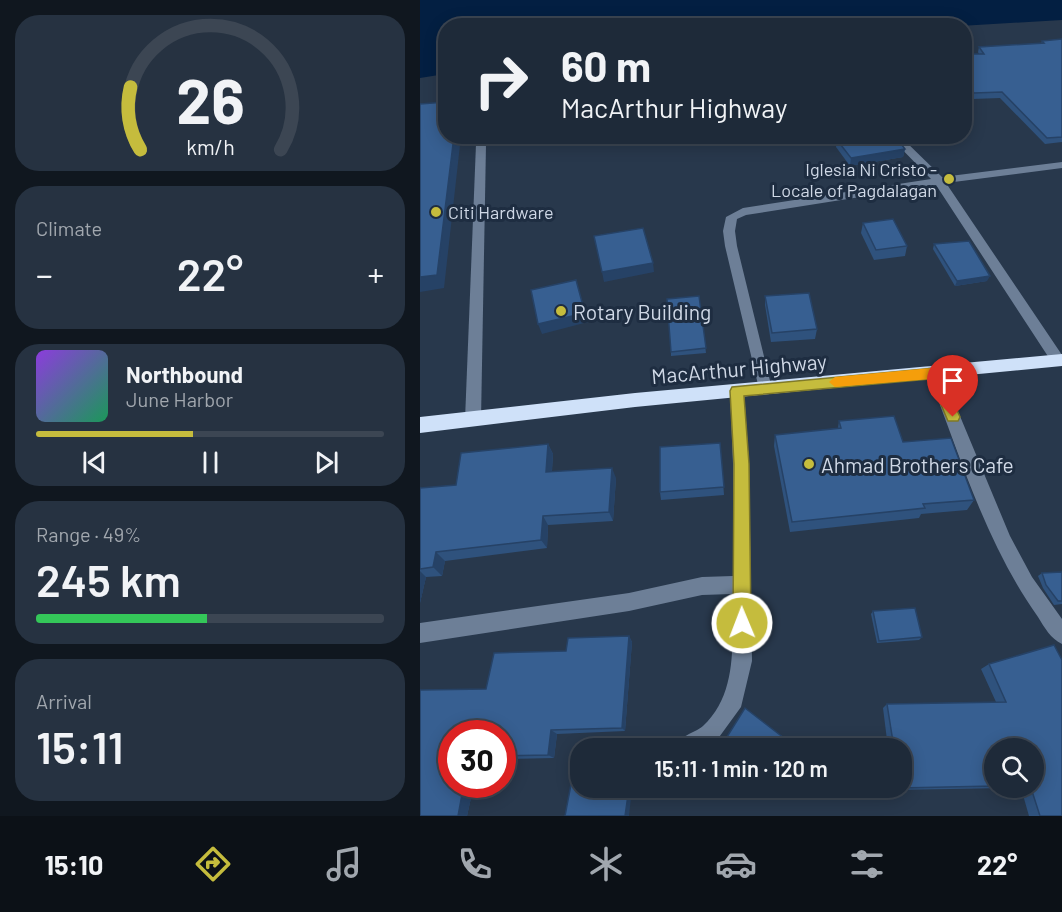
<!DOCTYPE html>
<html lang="en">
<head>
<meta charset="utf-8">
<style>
  body { margin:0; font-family:Barlow,sans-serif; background:#263241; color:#f1f3f6; height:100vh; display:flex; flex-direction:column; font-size:22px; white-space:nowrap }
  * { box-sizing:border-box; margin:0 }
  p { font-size:20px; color:#a1a7ae }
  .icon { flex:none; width:33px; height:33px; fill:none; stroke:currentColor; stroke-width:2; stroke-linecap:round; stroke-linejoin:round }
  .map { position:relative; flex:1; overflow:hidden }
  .sheet { display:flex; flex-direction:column; gap:15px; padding:15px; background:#10171f; width:420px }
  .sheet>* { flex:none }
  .top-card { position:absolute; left:18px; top:18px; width:534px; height:126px; border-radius:24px; box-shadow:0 3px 15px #0003,0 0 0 2px #3c4653; background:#1e2a39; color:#f1f3f6; overflow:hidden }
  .controls { position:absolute; left:564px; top:738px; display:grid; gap:12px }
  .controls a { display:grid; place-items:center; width:60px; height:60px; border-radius:50%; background:#1e2a39; box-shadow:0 3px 15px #0003,0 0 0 2px #3c4653; font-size:30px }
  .speed { position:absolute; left:18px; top:720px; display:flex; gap:12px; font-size:30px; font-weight:700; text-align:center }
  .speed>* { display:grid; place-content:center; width:78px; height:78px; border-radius:50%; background:#1e2a39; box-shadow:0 3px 15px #0003,0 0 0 2px #3c4653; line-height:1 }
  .speed .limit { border:9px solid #d22; background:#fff; color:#111 }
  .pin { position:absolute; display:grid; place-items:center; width:51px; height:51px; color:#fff; margin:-62px -26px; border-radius:50% 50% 50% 0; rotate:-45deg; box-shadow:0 0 6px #0007 }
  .pin .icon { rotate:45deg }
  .me { position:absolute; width:66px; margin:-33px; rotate:359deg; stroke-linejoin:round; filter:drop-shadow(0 0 4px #0008) }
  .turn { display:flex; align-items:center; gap:21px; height:126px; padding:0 24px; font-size:27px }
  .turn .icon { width:78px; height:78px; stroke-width:2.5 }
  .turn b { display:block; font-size:42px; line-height:51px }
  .big { font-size:45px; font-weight:600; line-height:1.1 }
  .sheet .card { flex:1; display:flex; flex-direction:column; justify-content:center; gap:9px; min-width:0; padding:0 21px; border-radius:24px; background:#263241 }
  .sheet .dial { align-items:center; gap:0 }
  .dial svg { height:156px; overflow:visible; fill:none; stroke:#3c4653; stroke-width:7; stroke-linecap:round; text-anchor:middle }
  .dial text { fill:#f1f3f6; stroke:none }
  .song { display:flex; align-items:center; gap:18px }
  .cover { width:72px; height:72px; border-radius:9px; background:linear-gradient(135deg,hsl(270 70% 55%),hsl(150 70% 35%)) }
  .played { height:6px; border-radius:3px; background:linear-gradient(90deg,#c5bc3d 45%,#3c4653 45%) }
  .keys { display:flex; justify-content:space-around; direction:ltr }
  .heat { display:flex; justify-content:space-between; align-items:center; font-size:33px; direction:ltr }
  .charge { height:9px; border-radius:4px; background:linear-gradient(90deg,#34c759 49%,#3c4653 0) }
  .trip { position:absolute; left:150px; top:738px; width:342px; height:60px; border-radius:24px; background:#1e2a39; box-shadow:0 3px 15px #0003,0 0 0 2px #3c4653; font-weight:600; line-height:60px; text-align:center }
  .dock { display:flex; height:96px; justify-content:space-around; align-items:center; background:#0c1117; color:#a1a7ae }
  .dock .icon { width:42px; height:42px }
  .dock .current { color:#c5bc3d }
  .dock b { font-size:27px; color:#f1f3f6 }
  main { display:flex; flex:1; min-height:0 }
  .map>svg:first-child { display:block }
  .water { fill:#031f42 }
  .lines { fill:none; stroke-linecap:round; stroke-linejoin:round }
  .minor { fill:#6d7f97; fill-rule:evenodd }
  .highway { fill:#cfe1f9; fill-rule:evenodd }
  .wall { fill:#2f527d }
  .shaded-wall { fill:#264266 }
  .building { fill:#375f91; stroke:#264266; stroke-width:1.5 }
  .route { fill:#c5bc3d; stroke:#807a28; stroke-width:1.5 }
  .slow { fill:#f59e0b }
  .poi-dot { fill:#c5bc3d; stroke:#1e2d41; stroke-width:2 }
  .labels { text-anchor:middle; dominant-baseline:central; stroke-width:6; stroke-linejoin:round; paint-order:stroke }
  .far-poi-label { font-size:18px; fill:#cfd8e6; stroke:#1e2d41; text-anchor:end }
  .poi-label { font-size:21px; fill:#cfd8e6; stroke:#1e2d41; text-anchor:start }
  .street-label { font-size:21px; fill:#cfd8e6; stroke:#1e2d41 }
</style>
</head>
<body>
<main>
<section class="sheet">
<div class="card dial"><svg viewBox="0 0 100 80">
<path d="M14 69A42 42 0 1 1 86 69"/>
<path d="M14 69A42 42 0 0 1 9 37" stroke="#c5bc3d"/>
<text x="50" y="56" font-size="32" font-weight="700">26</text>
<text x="50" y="72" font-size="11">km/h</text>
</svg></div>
<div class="card"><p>Climate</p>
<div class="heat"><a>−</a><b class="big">22°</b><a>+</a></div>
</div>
<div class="card">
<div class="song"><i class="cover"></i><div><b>Northbound</b><p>June Harbor</p></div></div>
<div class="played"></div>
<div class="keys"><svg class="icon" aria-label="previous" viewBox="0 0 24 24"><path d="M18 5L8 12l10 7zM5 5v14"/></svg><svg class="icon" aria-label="pause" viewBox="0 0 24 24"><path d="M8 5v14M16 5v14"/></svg><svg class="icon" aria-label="next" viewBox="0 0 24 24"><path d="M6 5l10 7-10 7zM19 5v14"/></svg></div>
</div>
<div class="card"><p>Range · 49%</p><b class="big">245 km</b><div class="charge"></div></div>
<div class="card"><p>Arrival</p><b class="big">15:11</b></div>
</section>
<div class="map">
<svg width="642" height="816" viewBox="0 0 642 816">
  <rect width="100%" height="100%" fill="#28384c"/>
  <!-- water -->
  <path class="water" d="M0,0H642V20L540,26H26L25,74L0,78Z"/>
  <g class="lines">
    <!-- minor -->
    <g class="minor">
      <path d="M469,136H480L522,177L642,162V168L526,183L642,355V364H633L516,185L326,215L317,219L315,231L317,246L352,389L350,393H340L305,246L303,231L306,217L323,208L511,179Z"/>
      <path d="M61,141L66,144L61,420L58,424L53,426L48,424L45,420L56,144Z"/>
      <path d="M515,367L520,369L522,373L590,536L612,577L642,619V644C631,639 624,627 618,617C566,544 540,456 508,373L510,369Z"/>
      <path d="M317,385L322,387L324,391L329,464L332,661L321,707L297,740L284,748H254C260,735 273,734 283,726C319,693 312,639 312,594L282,595L209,611L0,643V623L209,593L282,577L313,576V464L310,391L312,387Z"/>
    </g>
    <!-- highway -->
    <path class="highway" d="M642,354V366L215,407L0,433V417L215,393Z"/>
  </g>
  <!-- wall -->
  <g class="wall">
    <path d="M642,39V142L625,144L580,98L552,99L544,88V54H559L558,52L559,47L621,44L622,41Z"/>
    <path d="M417,140L485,149L483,157L430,166L416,147Z"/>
    <path d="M443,223L487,246L485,256L454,260L441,233Z"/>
    <path d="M514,244L567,281L535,286L513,249Z"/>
    <path d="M279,296L286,353L251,356V352Z"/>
    <path d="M345,296L397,329L395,339L351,342L345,305Z"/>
    <path d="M419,421L483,442L554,500L547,510L501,514L499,518L370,532L354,446L355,435L418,428Z"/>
    <path d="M300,443L304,495L241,500L240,492Z"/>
    <path d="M128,444L133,454L132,471L196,478L193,521L128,525L127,548L25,561L22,576L6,577L0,603V488L36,485Z"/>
    <path d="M642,572V604L634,605L623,588L618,576L622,573Z"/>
    <path d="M453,611L502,637L499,640L457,643L451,614Z"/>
    <path d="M209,636L212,642L205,731L137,734L134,758L82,759V734H32V784H54L47,816H0V690L66,689L74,653L146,651L148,638Z"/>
    <path d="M569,664L642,816H609L601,788H614L574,748V788H587L474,790V788H482V748H468L463,708L467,704L576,702L561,669Z"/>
    <path d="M329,788H384L380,792L335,793Z"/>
  </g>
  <!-- shaded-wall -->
  <g class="shaded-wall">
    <path d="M34,136H41L24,288L0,292V277Z"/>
    <path d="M485,149L483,157L430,166L431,158Z"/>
    <path d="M233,263L234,272L184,282L182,272Z"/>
    <path d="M570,276L567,281L535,286L537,281Z"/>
    <path d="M156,280L168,322L122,334L118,324Z"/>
    <path d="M128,444L133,454L131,482L126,472Z"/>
    <path d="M192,468L196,478L193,521L189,512Z"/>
    <path d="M123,516L128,525L127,548L121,540Z"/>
    <path d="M16,552L25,561L22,576L13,567Z"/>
    <path d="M0,571L6,577L0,603Z"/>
    <path d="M209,636L212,642L205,731L202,728Z"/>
    <path d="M131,730L137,734L134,758L128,755Z"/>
    <path d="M44,784H54L47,816H38Z"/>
    <path d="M209,788H212L209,816H205Z"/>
  </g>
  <!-- building -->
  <g class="building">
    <path d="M642,39V137L627,138L582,92L554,93L544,79V54H564L559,47L624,43L622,41Z"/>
    <path d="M26,102V136H34L17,275L0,277V104Z"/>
    <path d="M435,136H475L485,149L431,158L417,140Z"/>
    <path d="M473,219L487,246L456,250L443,223Z"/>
    <path d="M223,228L233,263L182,272L174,236Z"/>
    <path d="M549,241L570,276L537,281L514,244Z"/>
    <path d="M156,280L165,313L118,324L111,290Z"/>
    <path d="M389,293L397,329L352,333L345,296Z"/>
    <path d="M279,296L286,348L251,352L247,299Z"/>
    <path d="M474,416L483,442L531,438L554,500L503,504L505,508L372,522L355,435L421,428L419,421Z"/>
    <path d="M300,443L304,487L240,492V447Z"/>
    <path d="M128,444L126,472L192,468L189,512L123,516L121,540L16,552L13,567L0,569V488L36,485L41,453Z"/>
    <path d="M642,572V601H638L626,585L622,573Z"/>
    <path d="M495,608L502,637L459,641L453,611Z"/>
    <path d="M209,636L202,728L131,730L128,755L82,756V734H32V784H44L38,816H0V690L66,689L74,653L146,651L148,638Z"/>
    <path d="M634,645L642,660V816H620L611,788H614V748H574V786L479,788H482V748H474L467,704L586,702L569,664Z"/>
    <path d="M325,708L377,748H300Z"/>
    <path d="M152,779H160V788H209L205,816H145Z"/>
    <path d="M331,788H384L382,790L336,791Z"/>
  </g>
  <!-- route -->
  <path class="route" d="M515,368L521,373L540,417L538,421H528L510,379L324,396L329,464L331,623L328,629L322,632L316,629L313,623L314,464L310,391L312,387Z"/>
  <!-- slow -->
  <path class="slow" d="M511,368L517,374L511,379L415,387L409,382L415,377Z"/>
  <!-- markers -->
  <g class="poi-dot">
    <circle cx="529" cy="179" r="6"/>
    <circle cx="16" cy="212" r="6"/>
    <circle cx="141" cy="311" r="6"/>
    <circle cx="389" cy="464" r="6"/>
  </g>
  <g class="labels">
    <!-- far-poi labels -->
    <g class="far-poi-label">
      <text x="517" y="169">Iglesia Ni Cristo -<tspan x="517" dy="21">Locale of Pagdalagan</tspan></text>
      <text x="28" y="212" text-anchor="start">Citi Hardware</text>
    </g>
    <!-- poi labels -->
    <g class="poi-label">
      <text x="153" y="311">Rotary Building</text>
      <text x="401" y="464">Ahmad Brothers Cafe</text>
    </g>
    <!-- street labels -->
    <g class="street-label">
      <text transform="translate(319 368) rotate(-5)">MacArthur Highway</text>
    </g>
  </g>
</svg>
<div class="controls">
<a><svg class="icon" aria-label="search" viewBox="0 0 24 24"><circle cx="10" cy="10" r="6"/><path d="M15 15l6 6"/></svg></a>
</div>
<div class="speed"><div class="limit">30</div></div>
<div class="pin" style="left:533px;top:417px;background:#d93025"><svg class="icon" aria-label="arrive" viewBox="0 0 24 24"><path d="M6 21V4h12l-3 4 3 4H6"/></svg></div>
<svg class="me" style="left:322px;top:623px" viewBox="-20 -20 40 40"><circle r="17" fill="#c5bc3d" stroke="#fff" stroke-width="3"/><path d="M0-11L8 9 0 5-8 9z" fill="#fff"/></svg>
<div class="trip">15:11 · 1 min · 120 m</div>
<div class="top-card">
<div class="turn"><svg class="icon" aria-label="right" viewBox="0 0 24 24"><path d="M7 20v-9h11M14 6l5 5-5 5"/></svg><div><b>60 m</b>MacArthur Highway</div></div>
</div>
</div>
</main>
<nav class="dock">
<b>15:10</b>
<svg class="icon current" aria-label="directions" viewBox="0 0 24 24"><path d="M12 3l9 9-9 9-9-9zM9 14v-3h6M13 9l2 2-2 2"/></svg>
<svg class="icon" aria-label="music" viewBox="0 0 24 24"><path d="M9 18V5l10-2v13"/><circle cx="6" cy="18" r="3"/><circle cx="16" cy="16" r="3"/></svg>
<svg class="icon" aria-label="phone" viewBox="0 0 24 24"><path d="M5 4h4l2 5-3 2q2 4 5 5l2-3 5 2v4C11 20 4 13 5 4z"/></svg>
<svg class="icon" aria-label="climate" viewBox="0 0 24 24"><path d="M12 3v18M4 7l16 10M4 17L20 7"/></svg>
<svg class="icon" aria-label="car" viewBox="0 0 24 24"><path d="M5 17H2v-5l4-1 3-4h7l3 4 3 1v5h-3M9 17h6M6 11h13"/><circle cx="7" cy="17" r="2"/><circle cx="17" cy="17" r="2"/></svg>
<svg class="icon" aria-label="filters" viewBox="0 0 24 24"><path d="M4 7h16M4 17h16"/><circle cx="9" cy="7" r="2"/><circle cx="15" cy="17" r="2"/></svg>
<b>22°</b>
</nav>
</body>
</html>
